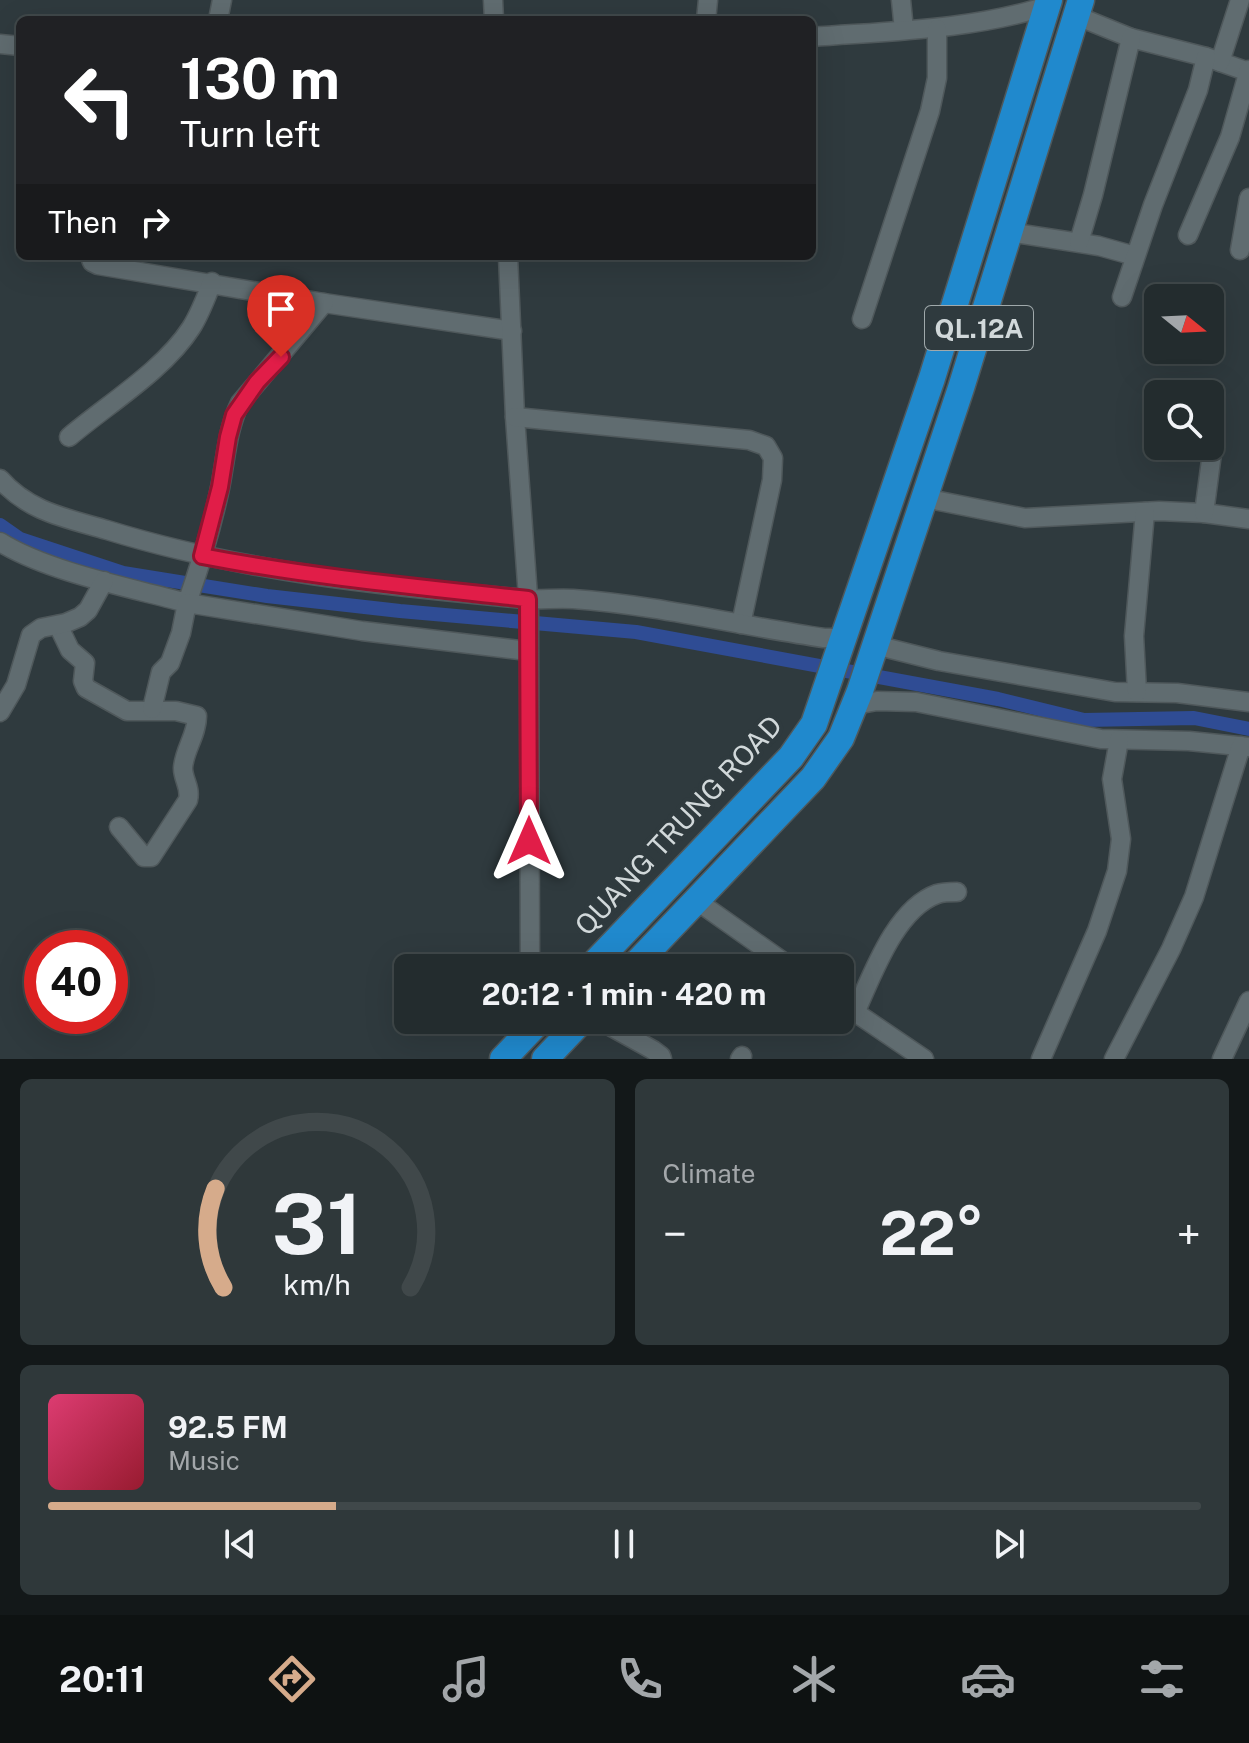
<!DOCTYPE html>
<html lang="en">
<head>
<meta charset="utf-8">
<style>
  body { margin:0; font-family:"Public Sans",sans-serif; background:#2f383a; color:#f1f3f6; height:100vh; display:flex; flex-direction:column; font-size:30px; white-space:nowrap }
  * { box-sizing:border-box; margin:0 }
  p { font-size:26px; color:#a3a7aa }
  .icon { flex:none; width:44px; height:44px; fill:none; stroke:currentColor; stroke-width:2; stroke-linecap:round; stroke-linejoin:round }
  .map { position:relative; height:1059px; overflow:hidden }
  .panel { display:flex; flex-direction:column; gap:20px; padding:20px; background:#131819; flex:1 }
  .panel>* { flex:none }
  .top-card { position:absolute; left:16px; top:16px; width:800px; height:244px; border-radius:12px; box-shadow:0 8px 32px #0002,0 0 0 2px #40484a; background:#202124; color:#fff; overflow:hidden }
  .needle { width:52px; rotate:108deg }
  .buttons { position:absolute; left:1144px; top:284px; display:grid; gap:16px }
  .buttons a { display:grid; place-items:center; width:80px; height:80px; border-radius:12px; background:#232c2e; box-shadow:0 8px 32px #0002,0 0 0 2px #40484a; font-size:40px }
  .speed { position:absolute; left:24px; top:930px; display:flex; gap:16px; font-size:40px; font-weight:700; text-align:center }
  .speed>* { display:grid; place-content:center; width:104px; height:104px; border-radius:50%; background:#232c2e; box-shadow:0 8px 32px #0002,0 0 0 2px #40484a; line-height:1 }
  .speed .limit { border:12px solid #d22; background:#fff; color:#111 }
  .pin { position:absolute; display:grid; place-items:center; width:68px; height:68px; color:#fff; margin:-82px -34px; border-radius:50% 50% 50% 0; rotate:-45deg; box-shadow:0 0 8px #0007 }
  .pin .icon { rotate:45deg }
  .me { position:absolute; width:88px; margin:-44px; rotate:0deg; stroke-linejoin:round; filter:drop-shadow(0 0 6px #0008) }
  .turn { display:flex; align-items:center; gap:28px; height:168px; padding:0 32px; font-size:36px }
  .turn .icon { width:104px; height:104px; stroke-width:2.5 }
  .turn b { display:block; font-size:56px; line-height:68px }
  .then { display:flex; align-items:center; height:76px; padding:0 32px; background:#0003; gap:16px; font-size:30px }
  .big { font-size:60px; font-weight:700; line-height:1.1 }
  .panel .tile { flex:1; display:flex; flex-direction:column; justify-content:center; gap:12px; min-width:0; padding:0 28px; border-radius:12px; background:#2f383a }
  .panel .dial { align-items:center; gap:0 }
  .dial svg { height:208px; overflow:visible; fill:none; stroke:#40484a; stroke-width:7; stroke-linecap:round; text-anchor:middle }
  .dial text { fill:#f1f3f6; stroke:none }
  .song { display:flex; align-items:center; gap:24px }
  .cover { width:96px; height:96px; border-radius:12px; background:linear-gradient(135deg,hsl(340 70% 55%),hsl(350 70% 35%)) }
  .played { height:8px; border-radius:4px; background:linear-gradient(90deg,#d6ab8b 25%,#40484a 25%) }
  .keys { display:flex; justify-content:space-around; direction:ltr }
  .heat { display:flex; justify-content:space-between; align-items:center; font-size:44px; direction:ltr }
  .panel .tiles { flex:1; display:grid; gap:20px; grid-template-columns:1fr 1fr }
  .tile:last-child { grid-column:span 2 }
  .trip { position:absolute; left:394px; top:954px; width:460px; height:80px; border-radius:12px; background:#232c2e; box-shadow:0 8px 32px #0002,0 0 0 2px #40484a; font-weight:700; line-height:80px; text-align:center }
  .tabs { display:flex; height:128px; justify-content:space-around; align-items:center; background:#0e1212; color:#a3a7aa }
  .tabs .icon { width:56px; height:56px }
  .tabs .selected { color:#d6ab8b }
  .tabs b { font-size:36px; color:#f1f3f6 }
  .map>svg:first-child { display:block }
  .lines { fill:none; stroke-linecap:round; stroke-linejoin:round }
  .canal { stroke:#2f4c94; stroke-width:14 }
  .minor-casing { stroke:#4f585b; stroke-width:21 }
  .highway-casing { stroke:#4f585b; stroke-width:29 }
  .minor { stroke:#606c70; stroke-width:18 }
  .highway { stroke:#2089cd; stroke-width:26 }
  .route-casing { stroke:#92132f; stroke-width:20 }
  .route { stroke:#e11d48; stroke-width:14 }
  .labels { text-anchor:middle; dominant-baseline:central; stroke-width:8; stroke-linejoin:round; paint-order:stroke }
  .shield { fill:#2f3a3e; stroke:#a0a9ab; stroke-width:2 }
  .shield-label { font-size:26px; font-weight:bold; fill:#d1d8da }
  .street-label { font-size:28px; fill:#d1d8da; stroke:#2f3a3e }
</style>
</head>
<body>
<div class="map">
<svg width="1249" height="1059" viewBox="0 0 1249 1059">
  <rect width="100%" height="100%" fill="#2f3a3e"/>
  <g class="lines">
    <!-- canal -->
    <path class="canal" d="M0,525L20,539L123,573L267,596L400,611L636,632L998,699L1084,720L1194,718L1249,729"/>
    <!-- minor casing -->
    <g class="minor-casing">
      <g id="minor">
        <path d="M493,0L494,20"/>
        <path d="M901,0L904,30"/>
        <path d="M1077,16L1131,38L1206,57L1249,72"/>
        <path d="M218,20L222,0"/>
        <path d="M706,20L708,0"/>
        <path d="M812,37C891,31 971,30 1047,6"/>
        <path d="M0,44L20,46"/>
        <path d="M1220,62L1240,0"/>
        <path d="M1009,232L1099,246L1135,256"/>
        <path d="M1188,235L1230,137L1249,70"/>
        <path d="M1079,242L1093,195L1131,38"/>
        <path d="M1240,250L1249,198"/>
        <path d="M90,256L92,262L98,265L324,303L512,331"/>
        <path d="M508,256L515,417L529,611L530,968"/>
        <path d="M1122,297L1153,205L1198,90L1206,57"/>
        <path d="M862,319L930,111L937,78V29"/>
        <path d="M515,417L749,440L766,446L773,458L772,480L741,624"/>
        <path d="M69,437C108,404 164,370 191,328C200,314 206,298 212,282"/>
        <path d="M0,479C29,512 66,518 107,530C243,572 384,586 525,599C541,600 557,598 573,599C657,605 741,626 824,638H845"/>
        <path d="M924,498L1025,518L1159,511L1204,513L1249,519"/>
        <path d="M1204,513L1212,453"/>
        <path d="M0,542C48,572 132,588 187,603C200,566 212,526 220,488C226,458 227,430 240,403L324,303"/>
        <path d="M58,625L70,650L85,663L83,681L86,688L127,711H176L197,716C197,735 184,750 183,768C183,780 191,787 188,800L151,857H144L119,827"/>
        <path d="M875,645L939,661L1115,692L1177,693L1249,702"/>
        <path d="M1137,692L1134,636L1145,512"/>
        <path d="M855,705L877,701L916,702L1101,739L1189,741L1249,747"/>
        <path d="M152,709L161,672L170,663L181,633L187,603L362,631L528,651"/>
        <path d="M0,712L16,685L31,635L41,628L66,623L80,617L88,610L104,581"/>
        <path d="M697,901L792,968"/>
        <path d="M840,1002L924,1059"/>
        <path d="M855,1013C872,976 895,909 937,894C943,892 951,892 957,892"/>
        <path d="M599,1020L653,1050L661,1056L662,1059"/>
        <path d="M740,1059L742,1056"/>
        <path d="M1041,1059L1097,931L1117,871L1121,839L1112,779L1119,740"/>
        <path d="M1114,1059L1171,949L1194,897L1241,746"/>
        <path d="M1222,1059L1249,1001"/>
      </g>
    </g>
    <!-- highway casing -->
    <g class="highway-casing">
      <g id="highway">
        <path d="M590,968L791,757L814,724L932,378L1049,0"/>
        <path d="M632,968L813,778L841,738L860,691L961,388L1081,0"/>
        <path d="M503,1059L540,1020"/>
        <path d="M545,1059L582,1020"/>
      </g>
    </g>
    <!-- minor -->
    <use href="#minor" class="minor"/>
    <!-- highway -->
    <use href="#highway" class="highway"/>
  </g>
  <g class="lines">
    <!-- route casing -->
    <g class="route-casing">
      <path id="route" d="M281,357L257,382L234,415L228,437L220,487L202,556C311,577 418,587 528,599L529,841"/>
    </g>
    <!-- route -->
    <use href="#route" class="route"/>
  </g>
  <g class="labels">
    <!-- shield labels -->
    <rect class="shield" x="925" y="306" width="108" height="44" rx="6"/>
    <g class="shield-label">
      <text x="979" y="328">QL.12A</text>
    </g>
    <!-- street labels -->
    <g class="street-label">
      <text transform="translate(678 825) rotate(-47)">QUANG TRUNG ROAD</text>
    </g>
  </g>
</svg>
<div class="buttons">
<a><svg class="needle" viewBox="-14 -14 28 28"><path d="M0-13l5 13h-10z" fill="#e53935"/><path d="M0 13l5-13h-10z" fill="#a3a7aa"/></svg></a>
<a><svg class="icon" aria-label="search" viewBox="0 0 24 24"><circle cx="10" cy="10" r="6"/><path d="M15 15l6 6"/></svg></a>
</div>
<div class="speed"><div class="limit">40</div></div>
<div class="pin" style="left:281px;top:357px;background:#d93025"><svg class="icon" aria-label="arrive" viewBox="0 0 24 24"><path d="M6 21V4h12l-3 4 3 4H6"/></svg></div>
<svg class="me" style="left:529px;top:841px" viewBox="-20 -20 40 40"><path d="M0-17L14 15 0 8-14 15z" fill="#e11d48" stroke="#fff" stroke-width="4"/></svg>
<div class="trip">20:12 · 1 min · 420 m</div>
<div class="top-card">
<div class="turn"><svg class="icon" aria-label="left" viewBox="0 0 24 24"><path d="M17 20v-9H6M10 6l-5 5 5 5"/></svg><div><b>130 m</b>Turn left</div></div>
<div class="then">Then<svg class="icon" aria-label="right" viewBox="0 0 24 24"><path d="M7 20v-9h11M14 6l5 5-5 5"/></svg></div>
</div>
</div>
<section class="panel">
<div class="tiles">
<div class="tile dial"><svg viewBox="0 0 100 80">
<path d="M14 69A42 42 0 1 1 86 69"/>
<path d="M14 69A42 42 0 0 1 11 31" stroke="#d6ab8b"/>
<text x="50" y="56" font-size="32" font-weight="700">31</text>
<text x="50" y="72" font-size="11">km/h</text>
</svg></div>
<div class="tile"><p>Climate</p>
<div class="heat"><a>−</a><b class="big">22°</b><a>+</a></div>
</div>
<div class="tile">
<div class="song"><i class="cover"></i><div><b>92.5 FM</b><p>Music</p></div></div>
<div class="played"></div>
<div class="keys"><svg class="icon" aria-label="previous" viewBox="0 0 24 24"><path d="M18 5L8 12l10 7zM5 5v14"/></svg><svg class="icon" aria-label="pause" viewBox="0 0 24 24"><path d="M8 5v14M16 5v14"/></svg><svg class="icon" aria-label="next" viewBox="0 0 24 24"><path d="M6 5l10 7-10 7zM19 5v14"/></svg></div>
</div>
</div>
</section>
<nav class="tabs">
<b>20:11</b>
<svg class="icon selected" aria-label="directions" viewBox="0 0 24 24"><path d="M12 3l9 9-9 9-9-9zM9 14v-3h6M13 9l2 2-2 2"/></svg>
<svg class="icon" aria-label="music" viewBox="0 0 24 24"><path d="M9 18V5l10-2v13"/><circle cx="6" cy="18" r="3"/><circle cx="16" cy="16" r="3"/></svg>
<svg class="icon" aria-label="phone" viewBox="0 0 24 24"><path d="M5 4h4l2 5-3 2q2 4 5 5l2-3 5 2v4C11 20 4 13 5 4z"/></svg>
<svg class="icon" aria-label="climate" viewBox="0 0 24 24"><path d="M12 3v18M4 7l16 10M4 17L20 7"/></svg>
<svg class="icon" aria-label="car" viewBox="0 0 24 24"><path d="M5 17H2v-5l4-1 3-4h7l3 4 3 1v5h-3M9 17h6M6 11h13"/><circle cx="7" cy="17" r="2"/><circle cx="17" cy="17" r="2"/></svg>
<svg class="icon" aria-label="filters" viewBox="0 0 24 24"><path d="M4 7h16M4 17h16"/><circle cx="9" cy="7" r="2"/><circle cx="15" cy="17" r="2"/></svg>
</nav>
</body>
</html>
